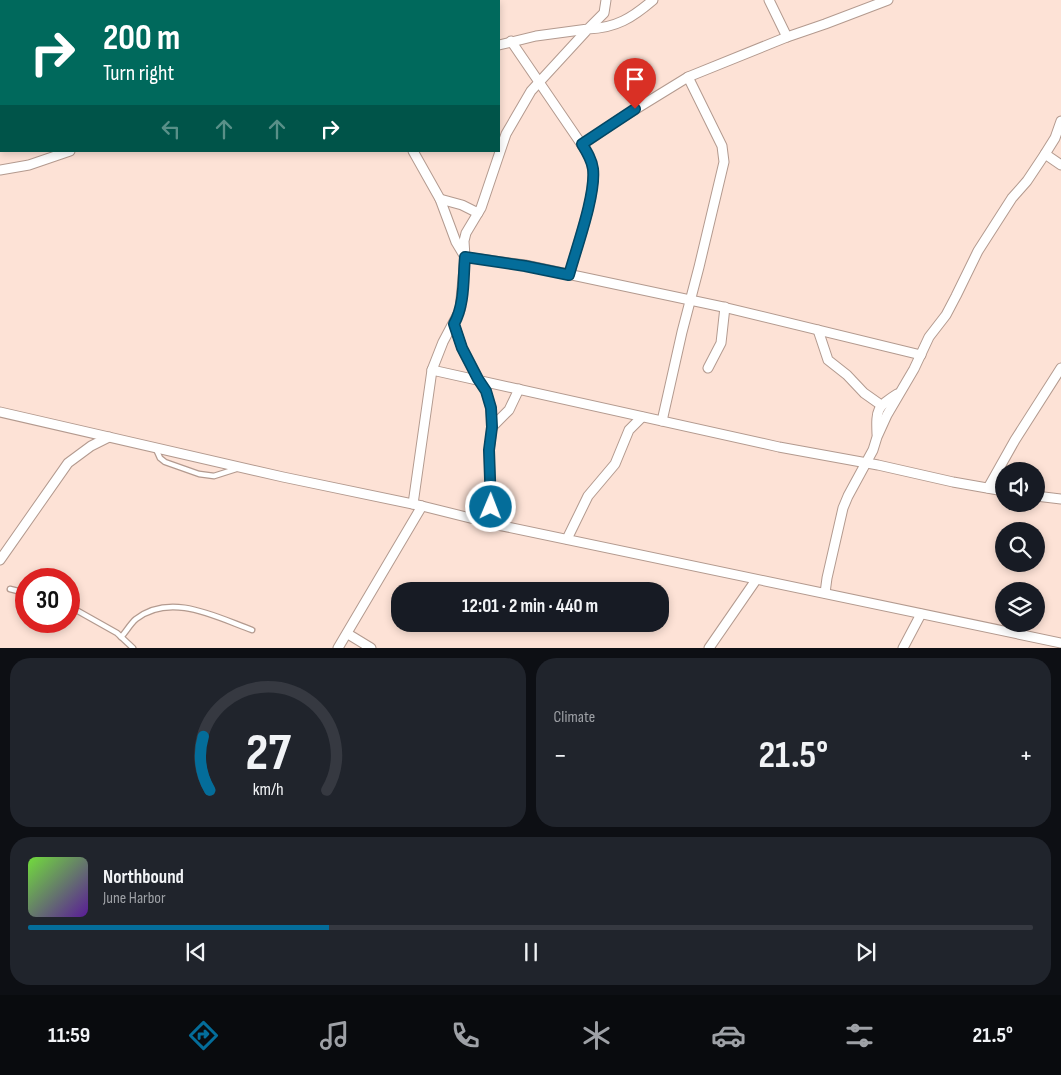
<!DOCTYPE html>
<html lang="en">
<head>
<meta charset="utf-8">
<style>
  body { margin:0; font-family:"Sofia Sans Condensed",sans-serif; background:#20242c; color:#f1f3f6; height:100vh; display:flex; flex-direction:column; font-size:19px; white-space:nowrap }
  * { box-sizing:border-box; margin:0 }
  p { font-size:16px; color:#9ea1a6 }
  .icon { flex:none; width:28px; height:28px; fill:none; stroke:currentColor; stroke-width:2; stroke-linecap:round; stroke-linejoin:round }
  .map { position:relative; height:648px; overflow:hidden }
  .side { display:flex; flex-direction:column; gap:10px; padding:10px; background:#0d0f14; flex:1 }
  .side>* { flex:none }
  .guide { position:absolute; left:0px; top:0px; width:500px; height:152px; box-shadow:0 2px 8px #0003; background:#00695c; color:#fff; overflow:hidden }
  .buttons { position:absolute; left:995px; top:462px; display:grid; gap:10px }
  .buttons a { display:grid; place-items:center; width:50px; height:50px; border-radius:50%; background:#171b24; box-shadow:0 2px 8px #0003; font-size:25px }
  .speed { position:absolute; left:15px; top:568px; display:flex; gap:10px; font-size:25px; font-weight:700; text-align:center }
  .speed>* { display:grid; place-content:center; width:65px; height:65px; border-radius:50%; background:#171b24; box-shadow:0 2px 8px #0003; line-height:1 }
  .speed .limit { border:8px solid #d22; background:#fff; color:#111 }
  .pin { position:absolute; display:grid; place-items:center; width:42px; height:42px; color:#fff; margin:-51px -21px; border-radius:50% 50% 50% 0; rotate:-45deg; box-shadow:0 0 5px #0007 }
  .pin .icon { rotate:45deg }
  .me { position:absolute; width:55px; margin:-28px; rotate:1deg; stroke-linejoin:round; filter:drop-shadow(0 0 4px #0008) }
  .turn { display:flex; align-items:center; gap:18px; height:105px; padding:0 20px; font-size:22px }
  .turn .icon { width:65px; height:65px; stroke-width:2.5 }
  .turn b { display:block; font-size:35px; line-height:42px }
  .lanes { display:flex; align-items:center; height:48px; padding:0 20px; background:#0003; justify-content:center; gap:25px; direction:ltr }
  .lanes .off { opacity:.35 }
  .big { font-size:38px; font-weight:700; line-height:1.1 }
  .side .tile { flex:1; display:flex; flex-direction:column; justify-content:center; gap:8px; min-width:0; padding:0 18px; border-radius:20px; background:#20242c }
  .side .dial { align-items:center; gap:0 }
  .dial svg { height:130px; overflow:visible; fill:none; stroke:#363941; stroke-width:7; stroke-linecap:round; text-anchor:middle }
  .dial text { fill:#f1f3f6; stroke:none }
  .song { display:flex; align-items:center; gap:15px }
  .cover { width:60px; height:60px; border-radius:8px; background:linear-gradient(135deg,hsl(100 70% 55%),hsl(270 70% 35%)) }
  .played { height:5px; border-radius:2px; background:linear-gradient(90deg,#046d9a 30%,#363941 30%) }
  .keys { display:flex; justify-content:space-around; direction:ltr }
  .heat { display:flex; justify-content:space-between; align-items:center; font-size:28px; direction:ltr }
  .side .tiles { flex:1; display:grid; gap:10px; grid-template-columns:1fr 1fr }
  .tile:last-child { grid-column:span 2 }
  .trip { position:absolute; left:391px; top:582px; width:278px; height:50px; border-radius:20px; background:#171b24; box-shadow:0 2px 8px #0003; font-weight:700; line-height:50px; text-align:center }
  .tab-bar { display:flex; height:80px; justify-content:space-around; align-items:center; background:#090b0e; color:#9ea1a6 }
  .tab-bar .icon { width:35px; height:35px }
  .tab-bar .current { color:#046d9a }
  .tab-bar b { font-size:22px; color:#f1f3f6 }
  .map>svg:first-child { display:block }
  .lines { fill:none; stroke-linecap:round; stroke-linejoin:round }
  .service-casing { stroke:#b39a8f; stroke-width:7 }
  .minor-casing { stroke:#b39a8f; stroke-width:11 }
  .service { stroke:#fff; stroke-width:4.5 }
  .minor { stroke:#fff; stroke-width:9 }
  .route-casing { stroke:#034764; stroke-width:12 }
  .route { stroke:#046d9a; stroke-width:9 }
</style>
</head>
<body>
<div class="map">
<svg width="1061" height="648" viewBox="0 0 1061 648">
  <rect width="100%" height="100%" fill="#fde2d6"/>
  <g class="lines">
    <!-- service casing -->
    <g class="service-casing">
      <g id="service">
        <path d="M156,449L160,458L165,462L199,474L214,476L236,469"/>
        <path d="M10,589L26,593"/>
        <path d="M69,606L117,633L133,648"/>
        <path d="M121,637C126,632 130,624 136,619C171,592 216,617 252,630"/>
      </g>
    </g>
    <!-- minor casing -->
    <g class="minor-casing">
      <g id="minor">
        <path d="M769,0L787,37"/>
        <path d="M319,1L321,0"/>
        <path d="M359,1L361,0"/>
        <path d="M511,41L582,145C587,152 592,160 593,169C596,195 576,249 569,275"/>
        <path d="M499,45L536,36L588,29L604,13L606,0"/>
        <path d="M0,138H1"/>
        <path d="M582,145L618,120L688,77L787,37L825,24L888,0"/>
        <path d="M413,151L440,199L456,242L465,257L525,265L723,307L921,355"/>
        <path d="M1045,154L1061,165"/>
        <path d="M0,170L29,165L70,151"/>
        <path d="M440,199L462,205L478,213"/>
        <path d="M454,324L462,348L478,379L486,391L491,408L492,427L489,451L491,507L498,525"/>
        <path d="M818,330L828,360L847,375L864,393L881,405"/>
        <path d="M708,368L721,343L725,307"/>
        <path d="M432,370L779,447L878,465L953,482L1004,491"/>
        <path d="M0,412L283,477L422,506L498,525L1061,643"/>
        <path d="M662,421L682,332L699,267L724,162L722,146L688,77"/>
        <path d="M492,427L509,410L519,389"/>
        <path d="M877,434C876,409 877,407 897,394"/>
        <path d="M988,488L1015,440L1061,368"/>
        <path d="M1036,496L1061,499"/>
        <path d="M413,504L432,370L443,342L460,310L465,257L464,241L466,233L481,208L506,134L531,91L588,29C616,28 632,18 653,0"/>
        <path d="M567,539L588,496L615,464L629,430L642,417"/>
        <path d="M0,560L68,463L91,446L109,437"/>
        <path d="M825,593L827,578L843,508L848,496L873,450L877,437L887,415L914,369L929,337L946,315L956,296L978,251L1012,198L1027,181L1045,154L1055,138L1061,121"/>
        <path d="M348,634L371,648"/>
        <path d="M338,648L422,506"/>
        <path d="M709,648L756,580"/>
        <path d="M903,648L921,614"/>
      </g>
    </g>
    <!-- service -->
    <use href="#service" class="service"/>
    <!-- minor -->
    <use href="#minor" class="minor"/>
  </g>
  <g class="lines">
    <!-- route casing -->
    <g class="route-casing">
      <path id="route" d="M491,507L489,450L492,427L491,408L486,391L478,379L462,348L454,324C465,304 463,279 465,257L525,266L569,275C576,249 596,195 593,169C592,160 587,152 582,144L635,109"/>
    </g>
    <!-- route -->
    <use href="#route" class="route"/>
  </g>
</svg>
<div class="buttons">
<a><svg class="icon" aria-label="sound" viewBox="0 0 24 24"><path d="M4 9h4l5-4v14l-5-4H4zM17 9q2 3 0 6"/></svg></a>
<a><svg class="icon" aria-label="search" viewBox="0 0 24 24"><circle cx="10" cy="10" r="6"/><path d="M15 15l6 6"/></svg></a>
<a><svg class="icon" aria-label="layers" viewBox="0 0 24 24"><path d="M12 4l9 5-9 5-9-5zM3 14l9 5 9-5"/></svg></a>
</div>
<div class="speed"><div class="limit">30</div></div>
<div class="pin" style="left:635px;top:109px;background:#d93025"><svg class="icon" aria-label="arrive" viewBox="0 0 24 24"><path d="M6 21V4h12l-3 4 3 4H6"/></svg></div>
<svg class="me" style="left:491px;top:507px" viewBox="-20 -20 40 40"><circle r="17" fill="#046d9a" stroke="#fff" stroke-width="3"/><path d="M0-11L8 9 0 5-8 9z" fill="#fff"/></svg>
<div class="trip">12:01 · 2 min · 440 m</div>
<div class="guide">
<div class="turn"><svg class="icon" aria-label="right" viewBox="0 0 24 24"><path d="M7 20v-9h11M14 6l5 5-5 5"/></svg><div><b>200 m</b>Turn right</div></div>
<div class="lanes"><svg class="icon off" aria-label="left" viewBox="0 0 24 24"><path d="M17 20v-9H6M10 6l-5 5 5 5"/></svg><svg class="icon off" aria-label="ahead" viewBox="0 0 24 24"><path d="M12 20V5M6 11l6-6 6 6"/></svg><svg class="icon off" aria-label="ahead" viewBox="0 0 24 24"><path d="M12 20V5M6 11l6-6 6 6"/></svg><svg class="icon" aria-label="right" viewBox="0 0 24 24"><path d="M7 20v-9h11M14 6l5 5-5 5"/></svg></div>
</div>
</div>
<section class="side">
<div class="tiles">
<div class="tile dial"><svg viewBox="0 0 100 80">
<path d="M14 69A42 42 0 1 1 86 69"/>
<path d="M14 69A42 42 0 0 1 10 36" stroke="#046d9a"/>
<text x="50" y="56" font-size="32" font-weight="700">27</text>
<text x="50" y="72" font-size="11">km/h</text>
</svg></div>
<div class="tile"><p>Climate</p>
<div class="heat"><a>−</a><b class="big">21.5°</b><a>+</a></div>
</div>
<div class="tile">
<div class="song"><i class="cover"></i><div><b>Northbound</b><p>June Harbor</p></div></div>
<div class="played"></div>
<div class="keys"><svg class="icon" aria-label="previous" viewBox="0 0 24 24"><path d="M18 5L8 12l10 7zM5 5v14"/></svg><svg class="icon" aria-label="pause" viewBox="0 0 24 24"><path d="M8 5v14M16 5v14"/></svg><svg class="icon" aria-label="next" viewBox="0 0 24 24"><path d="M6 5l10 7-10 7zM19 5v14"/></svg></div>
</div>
</div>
</section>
<nav class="tab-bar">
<b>11:59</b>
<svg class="icon current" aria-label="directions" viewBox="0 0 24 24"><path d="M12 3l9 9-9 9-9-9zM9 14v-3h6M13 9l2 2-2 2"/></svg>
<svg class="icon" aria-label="music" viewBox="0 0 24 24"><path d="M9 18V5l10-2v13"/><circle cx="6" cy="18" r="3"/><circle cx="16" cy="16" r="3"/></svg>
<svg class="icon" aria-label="phone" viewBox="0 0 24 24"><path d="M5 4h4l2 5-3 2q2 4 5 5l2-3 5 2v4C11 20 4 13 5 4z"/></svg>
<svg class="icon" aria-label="climate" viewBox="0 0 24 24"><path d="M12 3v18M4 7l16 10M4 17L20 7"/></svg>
<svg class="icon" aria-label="car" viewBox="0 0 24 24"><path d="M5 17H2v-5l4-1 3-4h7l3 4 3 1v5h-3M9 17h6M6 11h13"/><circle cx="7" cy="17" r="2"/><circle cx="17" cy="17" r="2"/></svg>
<svg class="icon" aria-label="filters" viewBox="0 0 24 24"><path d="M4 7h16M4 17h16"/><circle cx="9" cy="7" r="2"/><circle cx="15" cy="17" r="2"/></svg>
<b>21.5°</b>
</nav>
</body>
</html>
